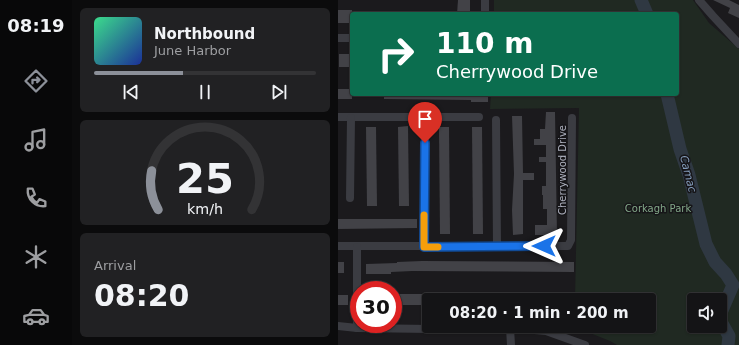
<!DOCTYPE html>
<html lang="en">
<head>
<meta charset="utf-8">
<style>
  body { margin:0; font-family:"DejaVu Sans",sans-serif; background:#212123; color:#f1f3f6; height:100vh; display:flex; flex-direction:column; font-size:15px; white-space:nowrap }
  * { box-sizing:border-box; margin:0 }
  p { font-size:13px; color:#9d9ea1 }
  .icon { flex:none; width:22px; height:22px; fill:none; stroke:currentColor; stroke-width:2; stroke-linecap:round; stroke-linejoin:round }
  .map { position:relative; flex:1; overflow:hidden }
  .side { display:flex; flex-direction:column; gap:8px; padding:8px; background:#0b0b0c; width:266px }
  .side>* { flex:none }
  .top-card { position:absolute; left:12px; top:12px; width:329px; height:84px; border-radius:4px; box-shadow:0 1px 3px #0004,0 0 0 1px #333335; background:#0b6e4f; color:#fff; overflow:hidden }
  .controls { position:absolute; left:349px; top:293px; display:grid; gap:8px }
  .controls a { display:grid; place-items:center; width:40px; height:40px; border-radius:4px; background:#141416; box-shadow:0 1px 3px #0004,0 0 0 1px #333335; font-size:20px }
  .speed { position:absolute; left:12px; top:281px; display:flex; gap:8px; font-size:20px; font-weight:700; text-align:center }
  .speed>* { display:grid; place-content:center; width:52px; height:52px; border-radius:50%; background:#141416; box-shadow:0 1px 3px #0004,0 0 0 1px #333335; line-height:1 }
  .speed .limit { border:6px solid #d22; background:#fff; color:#111 }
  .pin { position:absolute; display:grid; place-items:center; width:34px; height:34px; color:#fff; margin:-41px -17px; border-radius:50% 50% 50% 0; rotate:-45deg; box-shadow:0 0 4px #0007 }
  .pin .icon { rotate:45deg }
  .me { position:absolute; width:44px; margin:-22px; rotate:270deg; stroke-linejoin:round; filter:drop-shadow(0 0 3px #0008) }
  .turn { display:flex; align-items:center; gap:14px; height:84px; padding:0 20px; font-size:18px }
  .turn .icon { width:52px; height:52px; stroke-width:2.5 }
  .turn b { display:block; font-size:28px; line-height:34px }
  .big { font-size:30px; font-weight:800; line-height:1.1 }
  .side .tile { flex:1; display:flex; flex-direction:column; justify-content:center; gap:6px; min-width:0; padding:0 14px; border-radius:6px; background:#212123 }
  .side .dial { align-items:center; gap:0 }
  .dial svg { height:104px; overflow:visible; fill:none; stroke:#333335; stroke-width:7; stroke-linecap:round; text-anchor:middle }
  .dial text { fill:#f1f3f6; stroke:none }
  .song { display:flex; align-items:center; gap:12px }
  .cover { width:48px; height:48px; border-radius:6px; background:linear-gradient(135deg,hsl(150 70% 55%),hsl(230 70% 35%)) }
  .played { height:4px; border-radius:2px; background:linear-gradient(90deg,#8c9099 40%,#333335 40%) }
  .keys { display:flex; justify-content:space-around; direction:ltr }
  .trip { position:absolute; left:84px; top:293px; width:234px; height:40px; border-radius:4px; background:#141416; box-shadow:0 1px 3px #0004,0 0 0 1px #333335; font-weight:800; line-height:40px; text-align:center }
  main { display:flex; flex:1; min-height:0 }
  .menu { display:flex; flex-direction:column; width:72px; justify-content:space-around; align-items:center; background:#080809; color:#9d9ea1 }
  .menu .icon { width:28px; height:28px }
  .menu .current { color:#8c9099 }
  .menu b { font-size:18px; color:#f1f3f6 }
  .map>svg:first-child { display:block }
  .green { fill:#202922; fill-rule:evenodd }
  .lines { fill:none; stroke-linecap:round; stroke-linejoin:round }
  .river { stroke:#2f3842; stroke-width:13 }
  .building { fill:#424247 }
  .minor { stroke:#3b3c42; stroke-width:8 }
  .route-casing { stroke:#114b97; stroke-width:10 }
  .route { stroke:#1a73e8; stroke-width:7 }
  .slow { stroke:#f59e0b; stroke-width:7 }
  .labels { text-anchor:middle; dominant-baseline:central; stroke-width:3; stroke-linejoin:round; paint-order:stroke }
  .street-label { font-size:10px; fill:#adb0bd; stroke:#161518 }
  .park-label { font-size:10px; fill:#83a889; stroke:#161518 }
  .water-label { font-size:11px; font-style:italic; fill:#839bb9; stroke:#161518 }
</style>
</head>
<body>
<main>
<nav class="menu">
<b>08:19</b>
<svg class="icon current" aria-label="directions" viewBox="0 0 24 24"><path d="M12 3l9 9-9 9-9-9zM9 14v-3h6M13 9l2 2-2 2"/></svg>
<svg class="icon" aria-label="music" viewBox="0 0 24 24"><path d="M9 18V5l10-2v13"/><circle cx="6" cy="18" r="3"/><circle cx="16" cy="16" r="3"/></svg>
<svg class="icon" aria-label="phone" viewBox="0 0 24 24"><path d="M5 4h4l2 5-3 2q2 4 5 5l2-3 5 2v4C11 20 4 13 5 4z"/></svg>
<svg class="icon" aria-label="climate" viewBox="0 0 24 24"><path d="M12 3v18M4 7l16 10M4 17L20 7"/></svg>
<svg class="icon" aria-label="car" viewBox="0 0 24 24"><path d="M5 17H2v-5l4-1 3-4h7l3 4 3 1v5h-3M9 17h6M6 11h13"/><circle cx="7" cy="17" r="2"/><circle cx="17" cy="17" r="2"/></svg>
</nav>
<section class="side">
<div class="tile">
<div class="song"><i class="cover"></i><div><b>Northbound</b><p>June Harbor</p></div></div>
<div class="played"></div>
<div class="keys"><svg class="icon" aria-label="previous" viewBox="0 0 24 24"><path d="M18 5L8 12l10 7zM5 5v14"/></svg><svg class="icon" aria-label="pause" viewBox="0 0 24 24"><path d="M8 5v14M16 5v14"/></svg><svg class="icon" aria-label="next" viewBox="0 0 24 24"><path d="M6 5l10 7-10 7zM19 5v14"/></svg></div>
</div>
<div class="tile dial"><svg viewBox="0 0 100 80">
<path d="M14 69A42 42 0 1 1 86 69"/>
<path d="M14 69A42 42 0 0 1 9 39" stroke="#8c9099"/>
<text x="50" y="56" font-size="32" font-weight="700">25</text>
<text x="50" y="72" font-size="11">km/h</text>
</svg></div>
<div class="tile"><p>Arrival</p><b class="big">08:20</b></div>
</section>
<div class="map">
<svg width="401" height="345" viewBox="0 0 401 345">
  <rect width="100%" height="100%" fill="#1b1a1d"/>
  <!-- green -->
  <path class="green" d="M156,0H355L371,23L401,49V345H279L272,341L237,327L311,326V300H237L241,108L152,109L153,94H339V14H156ZM356,300H382V326H356Z"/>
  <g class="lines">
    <!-- river -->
    <g class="river">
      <path d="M303,0L309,14"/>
      <path d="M329,94L342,149L351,175L368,244L377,262L388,274L395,285L382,315"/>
      <path d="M382,320L391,336L390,345"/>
    </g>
  </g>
  <!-- building -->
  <g class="building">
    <path d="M120,0H132V14H119Z"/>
    <path d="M375,0H391L401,5V18L390,13L392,8Z"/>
    <rect x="0" y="10" width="14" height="13"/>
    <rect x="1" y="54" width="13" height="13"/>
    <rect x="0" y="89" width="14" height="10"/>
    <path d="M46,94H150V102H133V100L46,99Z"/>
    <path d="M208,112H217L219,235H197V225H209V209H205V195H204V186H208V162H201V157H208V145H196V139H202V129H207Z"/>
    <path d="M174,116H184L185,173H196V180H185V234L175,235L174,210L176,174Z"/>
    <path d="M70,126L71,206H61L60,127Z"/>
    <path d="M28,127H38L39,206H29Z"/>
    <path d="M101,127H111L112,234H102Z"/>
    <path d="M134,127H144L145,234H135Z"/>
    <path d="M0,219H79V228L0,229Z"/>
    <path d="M84,261L236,262V272L74,271L53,272V274H28V264L59,263V262Z"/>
    <rect x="0" y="262" width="6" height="11"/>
    <path d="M55,294H155V300H91V305H55Z"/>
    <rect x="0" y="295" width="10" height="10"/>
  </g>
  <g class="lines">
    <!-- minor -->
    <g class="minor">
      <path d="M361,0L375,16L401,44"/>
      <path d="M147,14V0"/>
      <path d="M0,38H14"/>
      <path d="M0,117H141"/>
      <path d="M158,120L159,246"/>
      <path d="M12,198L13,118"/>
      <path d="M0,246H230L233,240L234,118"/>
      <path d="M19,247V328"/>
      <path d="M86,247L87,117"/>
      <path d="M0,326L19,328L93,329H185L208,331L247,345"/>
      <path d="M172,328L173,345"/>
    </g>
  </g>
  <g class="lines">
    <!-- route casing -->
    <g class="route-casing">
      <path id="route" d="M87,143L86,247L206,246"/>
    </g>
    <!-- route -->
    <use href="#route" class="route"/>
    <!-- slow -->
    <path class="slow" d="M86,215V247H100"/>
  </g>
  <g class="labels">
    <!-- street labels -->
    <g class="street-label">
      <text transform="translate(224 170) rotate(-90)">Cherrywood Drive</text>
    </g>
    <!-- park labels -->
    <g class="park-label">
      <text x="320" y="208">Corkagh Park</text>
    </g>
    <!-- water labels -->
    <g class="water-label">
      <text transform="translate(350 174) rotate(76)">Camac</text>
    </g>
  </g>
</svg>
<div class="controls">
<a><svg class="icon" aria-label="sound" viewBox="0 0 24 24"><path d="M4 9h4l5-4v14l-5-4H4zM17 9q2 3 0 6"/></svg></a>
</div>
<div class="speed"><div class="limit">30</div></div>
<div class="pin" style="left:87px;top:143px;background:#d93025"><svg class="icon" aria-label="arrive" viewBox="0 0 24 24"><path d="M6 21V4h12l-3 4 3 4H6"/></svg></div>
<svg class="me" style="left:206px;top:246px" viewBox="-20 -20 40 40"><path d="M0-17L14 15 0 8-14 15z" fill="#1a73e8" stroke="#fff" stroke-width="4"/></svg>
<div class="trip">08:20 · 1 min · 200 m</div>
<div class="top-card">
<div class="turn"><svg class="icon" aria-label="right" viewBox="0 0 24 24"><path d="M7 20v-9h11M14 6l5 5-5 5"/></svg><div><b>110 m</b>Cherrywood Drive</div></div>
</div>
</div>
</main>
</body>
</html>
